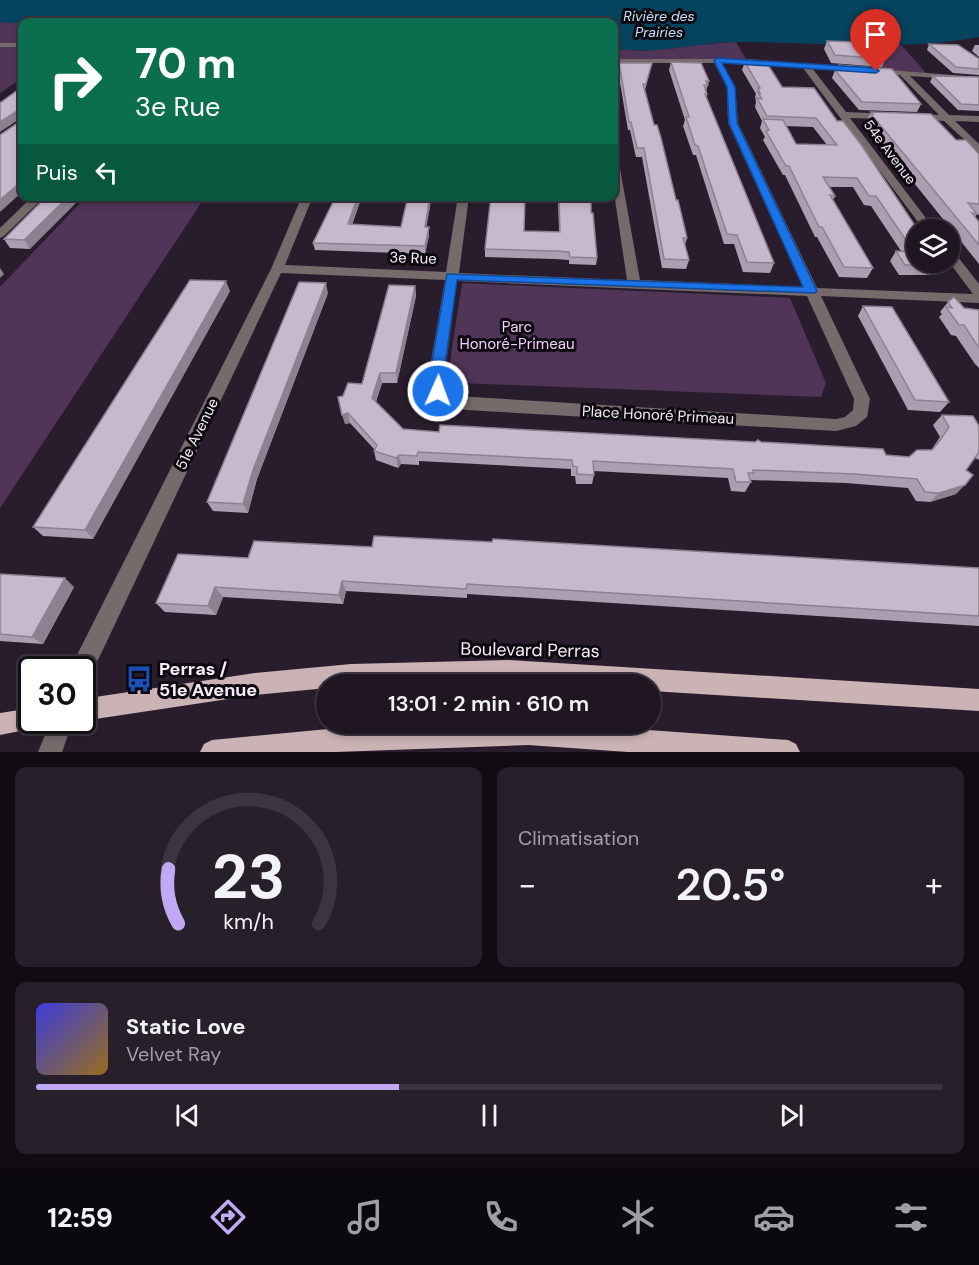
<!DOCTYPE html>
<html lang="fr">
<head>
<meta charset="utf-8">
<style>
  body { margin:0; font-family:"DM Sans",sans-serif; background:#271f2a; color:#f1f3f6; height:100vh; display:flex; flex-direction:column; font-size:22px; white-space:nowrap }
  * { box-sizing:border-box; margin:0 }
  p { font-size:20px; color:#a19fa5 }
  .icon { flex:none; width:33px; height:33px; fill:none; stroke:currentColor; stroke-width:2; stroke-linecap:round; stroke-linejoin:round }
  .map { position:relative; height:752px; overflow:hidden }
  .details { display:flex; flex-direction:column; gap:15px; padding:15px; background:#110c13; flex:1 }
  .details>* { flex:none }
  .banner { position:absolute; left:18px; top:18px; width:600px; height:183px; border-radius:12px; box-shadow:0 3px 9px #0003,0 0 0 2px #3c3540; background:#0b6e4f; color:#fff; overflow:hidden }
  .fabs { position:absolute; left:906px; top:219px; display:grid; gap:12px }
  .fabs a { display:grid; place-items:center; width:54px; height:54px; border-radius:50%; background:#1f1622; box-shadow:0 3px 9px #0003,0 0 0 2px #3c3540; font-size:30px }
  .speed { position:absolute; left:18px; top:656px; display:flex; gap:12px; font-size:30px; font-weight:700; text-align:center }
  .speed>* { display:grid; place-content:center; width:78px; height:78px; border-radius:50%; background:#1f1622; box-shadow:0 3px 9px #0003,0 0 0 2px #3c3540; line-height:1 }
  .speed .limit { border:3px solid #111; border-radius:9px; background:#fff; color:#111 }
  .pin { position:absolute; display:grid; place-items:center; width:51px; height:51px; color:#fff; margin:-62px -26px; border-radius:50% 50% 50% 0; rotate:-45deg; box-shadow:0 0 6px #0007 }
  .pin .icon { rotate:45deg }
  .me { position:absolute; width:66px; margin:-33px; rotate:2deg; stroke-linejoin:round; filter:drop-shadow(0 0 4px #0008) }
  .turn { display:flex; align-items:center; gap:21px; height:126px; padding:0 18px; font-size:27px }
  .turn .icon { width:78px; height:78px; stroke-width:2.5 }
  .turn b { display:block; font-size:42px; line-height:51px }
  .then { display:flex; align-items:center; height:57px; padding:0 18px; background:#0003; gap:12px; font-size:22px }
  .big { font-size:45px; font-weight:600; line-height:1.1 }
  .details .tile { flex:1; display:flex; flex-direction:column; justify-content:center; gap:9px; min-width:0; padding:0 21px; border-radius:12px; background:#271f2a }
  .details .dial { align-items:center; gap:0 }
  .dial svg { height:156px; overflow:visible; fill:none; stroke:#3c3540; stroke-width:7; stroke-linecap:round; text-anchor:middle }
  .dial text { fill:#f1f3f6; stroke:none }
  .song { display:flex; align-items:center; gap:18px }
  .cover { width:72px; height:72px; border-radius:9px; background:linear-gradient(135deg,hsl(240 70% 55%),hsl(40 70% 35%)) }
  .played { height:6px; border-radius:3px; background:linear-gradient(90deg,#c0a8f3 40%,#3c3540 40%) }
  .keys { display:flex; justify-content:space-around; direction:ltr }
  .heat { display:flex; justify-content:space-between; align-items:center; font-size:33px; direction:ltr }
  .details .tiles { flex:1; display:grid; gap:15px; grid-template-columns:1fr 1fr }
  .tile:last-child { grid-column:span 2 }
  .trip { position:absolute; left:316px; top:674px; width:345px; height:60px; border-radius:30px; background:#1f1622; box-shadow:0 3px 9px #0003,0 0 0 2px #3c3540; font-weight:600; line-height:60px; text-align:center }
  .dock { display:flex; height:96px; justify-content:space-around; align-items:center; background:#0c090e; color:#a19fa5 }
  .dock .icon { width:42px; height:42px }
  .dock .on { color:#c0a8f3 }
  .dock b { font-size:27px; color:#f1f3f6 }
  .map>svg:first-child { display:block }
  .green { fill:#503558 }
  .water { fill:#06435f }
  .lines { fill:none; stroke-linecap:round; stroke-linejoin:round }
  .minor { fill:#766a6b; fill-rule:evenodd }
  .major { fill:#cbb2b5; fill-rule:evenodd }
  .wall { fill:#ac9eb0; fill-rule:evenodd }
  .shaded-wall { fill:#8c8190 }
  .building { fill:#c8b8cd; stroke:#8c8190; stroke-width:1.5 }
  .route { fill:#1a73e8; stroke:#114b97; stroke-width:1.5 }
  .labels { text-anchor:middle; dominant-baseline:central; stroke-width:6; stroke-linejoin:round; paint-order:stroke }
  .far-water-label { font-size:14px; font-style:italic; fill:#c2e0f4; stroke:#0e0910 }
  .far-street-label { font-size:14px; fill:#f5edf8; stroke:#0e0910 }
  .street-label { font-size:15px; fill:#f5edf8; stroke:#0e0910 }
  .park-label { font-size:15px; fill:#f0d1f9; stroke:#0e0910 }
  .near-street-label { font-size:18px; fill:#f5edf8; stroke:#0e0910 }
  .near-poi-label { font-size:18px; font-weight:bold; fill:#f5edf8; stroke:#0e0910; text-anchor:start }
</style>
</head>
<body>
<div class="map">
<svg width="979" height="752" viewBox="0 0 979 752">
  <rect width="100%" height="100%" fill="#291d2d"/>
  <!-- green -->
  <g class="green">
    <path d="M0,22L22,23V78L0,93Z"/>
    <path d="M736,42L747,61H614V48C653,56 695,43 736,42Z"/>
    <path d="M854,44L901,45L928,75L876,71Z"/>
    <path d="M87,196L205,197L0,508V287Z"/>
    <path d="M462,283L790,298L826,383L821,397L461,383L448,375Z"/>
  </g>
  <!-- water -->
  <path class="water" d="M0,0H979V37C899,52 817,42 736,42C695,42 655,56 614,48V22L9,23L0,22Z"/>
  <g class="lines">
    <!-- minor -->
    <g class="minor">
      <rect x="0" y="43" width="22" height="4"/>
      <path d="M614,59H747L979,77V81L910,76L949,115L979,116V122L955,121L979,144V153L944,121L912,119L910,117L915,114L939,115L900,75L812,68L846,112L891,114V118L888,119L850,118L935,230H924L803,68L722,63L735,87L738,123L817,288L973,294L949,262L950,251L954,252L979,284V303L821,296L870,399L867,417L856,426L836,431L466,410L444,404L437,399L428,379L445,280L281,273L90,677L82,680V669H71L74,661L271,269L302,196H313L285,265L446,272L458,196H469L459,273L627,280L614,193V160L619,163L640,280L803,287L728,123L727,87L714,63H614ZM457,281L807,296L854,399L853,410L845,417L836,419L455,396L448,391L444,379Z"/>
      <path d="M33,196H45L4,236L0,238V228Z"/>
      <path d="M51,720H73L62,752H38Z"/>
    </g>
    <!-- major -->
    <g class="major">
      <path d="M509,660L979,689V711L651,691V684L509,682L327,684V688L255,695L82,721L79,720H82V699L255,673L351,664Z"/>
      <path d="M32,708V720H43L40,727L0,735V713Z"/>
      <path d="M474,723H550L788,740L796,744L800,752H628L528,745L335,752H200L204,744L212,740L360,726Z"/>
    </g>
  </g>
  <!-- wall -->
  <g class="wall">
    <path d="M827,41L858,45L885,59L882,67L831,63L824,49Z"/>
    <path d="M929,44L979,59V75L953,73L927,50Z"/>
    <path d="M975,45H979V57L972,51Z"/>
    <path d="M671,62L709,81L706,91L707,94V98L774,263L770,273L743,272L734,244H724L696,155H693L683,126L685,120L669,70Z"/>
    <path d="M745,62L782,87L837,121L943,265L936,275H899L890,261L896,251H901L871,206L864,205L853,187H829L835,196L833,200L873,268L867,278L839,277L817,237H815L785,175H783L763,140L765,137L760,128L762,121L755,107L756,102L755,96L756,94L742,70ZM786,126L813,127L827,145L796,144Z"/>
    <path d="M619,63L650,70L645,90L654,125L687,238L685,245L689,260L686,269L662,268L642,157H636L630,130H628L618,71Z"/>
    <path d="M839,65L921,104L917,112L859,110L832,78L835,70H837Z"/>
    <path d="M933,76L979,77V111L958,110L930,82Z"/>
    <path d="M871,112L956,140L979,154V214H977L975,217L979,222V264L866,123Z"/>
    <path d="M47,196L30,249L10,248L4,239Z"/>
    <path d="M336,196H362L352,225L401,227L430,206L426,227L429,235L425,254L315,250L313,243Z"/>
    <path d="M558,196H591V213L597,258L596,265L569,264V260L555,259L485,257V249L524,231L559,232Z"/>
    <path d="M415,286L416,296L397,383H382L376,402L403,429L439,432L761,442L909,457L932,449L940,437L933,425L942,415L979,426V460L975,458L966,470L956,494L930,502L916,501L908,488L846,483L751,480V482L745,492L731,491L728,478L593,471L594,475L592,484H576L575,476H571V469L419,461V465L401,464L398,468L376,460L374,451V449L350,423L345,424L343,396L362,384Z"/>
    <path d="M230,291L93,539L43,536L33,527Z"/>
    <path d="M328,293L257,479L248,513L213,511L207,502Z"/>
    <path d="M948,302L964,308L979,310V368L975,364L956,336L951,335L939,317L942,314L940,312Z"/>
    <path d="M863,306L949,402L940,412L908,410L858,316Z"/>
    <path d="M372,547L979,568V626L467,594V598L346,591L343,604L223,597L216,615L165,612L156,603L248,558Z"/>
    <path d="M0,574L74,587L43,644L0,641Z"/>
  </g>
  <!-- shaded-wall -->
  <g class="shaded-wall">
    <path d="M17,111L21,118L0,132V122Z"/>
    <path d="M22,181V192L0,212V200Z"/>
    <path d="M69,196H83L30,249L24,240Z"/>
    <path d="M358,196H362L349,232L348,224Z"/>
    <path d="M430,196H432L425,235V227Z"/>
    <path d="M429,227V235L425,254V246Z"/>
    <path d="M0,268L4,274L0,278Z"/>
    <path d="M226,281L230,291L93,539L85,530Z"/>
    <path d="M326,283L328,293L257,479L248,513L243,504L253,470Z"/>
    <path d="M415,286L416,296L397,383L396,373Z"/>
    <path d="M380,373L382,383L374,408L372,398Z"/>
    <path d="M348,413L350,423L345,424L342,415Z"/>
    <path d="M399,455L401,464L398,468L396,458Z"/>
    <path d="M965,485L956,494L930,502L939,493Z"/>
    <path d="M65,578L74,587L43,644L32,637Z"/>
    <path d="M342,581L346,591L343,604L339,595Z"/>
    <path d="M215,587L223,597L216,615L208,606Z"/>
  </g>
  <!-- building -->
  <g class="building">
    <path d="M827,41L854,42L858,45L874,46L885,59L835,55Z"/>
    <path d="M929,44L958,45L979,59V69L956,67Z"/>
    <path d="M671,62L701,63L709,81H706L708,85H704L707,94H705L774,263L747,262L737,235L727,234L698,146L695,145L686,117H689Z"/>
    <path d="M745,62L767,63L782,87L814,88L837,121H843L862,146L918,230H916V262H941L943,265H905L896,251L914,252L876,196H869L857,178L823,177L835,196L830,195L873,268L844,267L822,227H819L789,166H786L766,131L769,130L763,119L783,120L796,144L837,145L816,118L767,116L757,98L762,99L758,92L760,93L758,88H760Z"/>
    <path d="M619,63H652L646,84H643L654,125H657L661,138L676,200H678L687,238H683L689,260L664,259L644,148H637L631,122H629Z"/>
    <path d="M839,65L892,69L921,104L862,102L835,70H842Z"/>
    <path d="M933,76L979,77V105L961,104Z"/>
    <path d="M22,87V181L0,200V135L19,122L20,112L17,111L0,122V103Z"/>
    <path d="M871,112L931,114L956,140H966L979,154V204L968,203L977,214L972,213L979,222V245L871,114H873Z"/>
    <path d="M47,196H69L24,240L4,239Z"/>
    <path d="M336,196H358L348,224L401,227L408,196H430L425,227H429L425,246L313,243Z"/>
    <path d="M491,196H525L524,231L560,232L559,196H591V213H593L597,258L570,257L569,252L556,251L485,249Z"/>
    <path d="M190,280L226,281L85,530L33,527Z"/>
    <path d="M299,282L326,283L253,470L243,504L207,502Z"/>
    <path d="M389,285L415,286L396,373H380L372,398L403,429L439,432L440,425L755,442L758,440L761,442L883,449L886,455L909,457L917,450H932L941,439L949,427L942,415L973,416L979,426V452L966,470L973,475L965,485L939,493L925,492L917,479L854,474L753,470L754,473H748L751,482H736L733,469L593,461L594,475L577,474V467L573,466L572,460L418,452L417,456L399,455L396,458L374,451L377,445L348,413L342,415L338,397L343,396L348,383L362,384Z"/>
    <path d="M954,297L964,308L979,310V348L964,325H959L946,307L952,308L948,302Z"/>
    <path d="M863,306L892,307L949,402L915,400Z"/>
    <path d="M374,536L492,542L493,539L979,568V616L467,584L466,589L342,581L339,595L215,587L208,606L156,603L178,554L248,558L254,541L372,547Z"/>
    <path d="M0,574L65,578L32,637L0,634Z"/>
  </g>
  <!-- route -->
  <path class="route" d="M717,58L876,68L879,71L876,73L722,63L735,87L737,123L817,291L815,293L457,280L443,379L445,391L443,394H433L429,379L447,274L803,287L729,123L727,87L714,61Z"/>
  <!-- icons -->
  <defs>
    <g id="bus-bare" transform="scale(2.07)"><path d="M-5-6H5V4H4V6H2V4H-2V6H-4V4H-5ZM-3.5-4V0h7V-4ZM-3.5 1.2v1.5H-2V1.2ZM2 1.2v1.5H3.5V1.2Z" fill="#1a4fb4" stroke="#0e0910" stroke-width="2.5" paint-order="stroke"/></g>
  </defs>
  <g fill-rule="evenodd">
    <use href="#bus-bare" x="139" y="679"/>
  </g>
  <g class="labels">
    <!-- far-water labels -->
    <g class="far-water-label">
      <text x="659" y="16">Rivière des<tspan x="659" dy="16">Prairies</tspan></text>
    </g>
    <!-- far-street labels -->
    <g class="far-street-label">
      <text transform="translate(890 152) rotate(53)">54e Avenue</text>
    </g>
    <!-- street labels -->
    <g class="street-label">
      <text transform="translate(413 258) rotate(2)">3e Rue</text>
      <text transform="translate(658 415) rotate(3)">Place Honoré Primeau</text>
      <text transform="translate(197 434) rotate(-64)">51e Avenue</text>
    </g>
    <!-- park labels -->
    <g class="park-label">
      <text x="517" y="327">Parc<tspan x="517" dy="17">Honoré-Primeau</tspan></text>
    </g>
    <!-- near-street labels -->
    <g class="near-street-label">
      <text transform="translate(530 650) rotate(1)">Boulevard Perras</text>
    </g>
    <!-- near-poi labels -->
    <g class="near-poi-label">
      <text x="159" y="669">Perras /<tspan x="159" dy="21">51e Avenue</tspan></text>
    </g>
  </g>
</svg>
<div class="fabs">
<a><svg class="icon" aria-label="layers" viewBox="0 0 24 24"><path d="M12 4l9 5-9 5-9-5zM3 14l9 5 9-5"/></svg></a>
</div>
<div class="speed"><div class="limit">30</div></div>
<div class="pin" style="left:876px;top:71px;background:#d93025"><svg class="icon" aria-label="arrive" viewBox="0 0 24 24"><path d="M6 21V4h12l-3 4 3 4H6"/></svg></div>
<svg class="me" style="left:438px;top:391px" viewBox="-20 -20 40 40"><circle r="17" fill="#1a73e8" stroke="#fff" stroke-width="3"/><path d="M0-11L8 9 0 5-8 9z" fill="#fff"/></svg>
<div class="trip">13:01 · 2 min · 610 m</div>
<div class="banner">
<div class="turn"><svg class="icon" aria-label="right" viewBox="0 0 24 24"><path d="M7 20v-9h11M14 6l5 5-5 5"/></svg><div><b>70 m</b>3e Rue</div></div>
<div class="then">Puis<svg class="icon" aria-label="left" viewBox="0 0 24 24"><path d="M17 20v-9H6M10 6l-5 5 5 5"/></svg></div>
</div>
</div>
<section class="details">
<div class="tiles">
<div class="tile dial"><svg viewBox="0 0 100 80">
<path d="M14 69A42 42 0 1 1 86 69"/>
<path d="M14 69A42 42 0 0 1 9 41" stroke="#c0a8f3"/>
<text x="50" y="56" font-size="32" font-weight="700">23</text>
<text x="50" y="72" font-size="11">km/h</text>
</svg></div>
<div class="tile"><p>Climatisation</p>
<div class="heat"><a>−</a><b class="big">20.5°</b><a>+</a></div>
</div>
<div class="tile">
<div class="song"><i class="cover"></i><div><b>Static Love</b><p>Velvet Ray</p></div></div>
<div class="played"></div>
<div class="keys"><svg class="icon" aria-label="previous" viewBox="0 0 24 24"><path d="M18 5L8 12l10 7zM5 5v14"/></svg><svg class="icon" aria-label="pause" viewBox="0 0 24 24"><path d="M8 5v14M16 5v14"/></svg><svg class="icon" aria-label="next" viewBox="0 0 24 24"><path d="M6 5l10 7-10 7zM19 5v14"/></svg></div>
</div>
</div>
</section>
<nav class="dock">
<b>12:59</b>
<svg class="icon on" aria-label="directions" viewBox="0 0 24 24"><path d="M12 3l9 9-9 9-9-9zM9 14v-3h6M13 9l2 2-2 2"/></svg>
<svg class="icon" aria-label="music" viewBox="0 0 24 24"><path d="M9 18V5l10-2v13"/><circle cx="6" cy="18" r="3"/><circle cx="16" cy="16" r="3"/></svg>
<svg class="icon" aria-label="phone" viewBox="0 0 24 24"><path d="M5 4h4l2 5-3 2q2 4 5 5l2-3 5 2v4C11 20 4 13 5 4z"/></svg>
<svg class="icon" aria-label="climate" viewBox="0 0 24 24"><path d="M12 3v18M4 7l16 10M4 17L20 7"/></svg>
<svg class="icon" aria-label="car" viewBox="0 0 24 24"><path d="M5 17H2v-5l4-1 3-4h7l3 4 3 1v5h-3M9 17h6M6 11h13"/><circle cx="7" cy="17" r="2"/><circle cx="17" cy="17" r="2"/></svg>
<svg class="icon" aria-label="filters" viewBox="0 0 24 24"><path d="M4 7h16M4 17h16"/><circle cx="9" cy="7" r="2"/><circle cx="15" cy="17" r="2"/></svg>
</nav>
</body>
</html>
